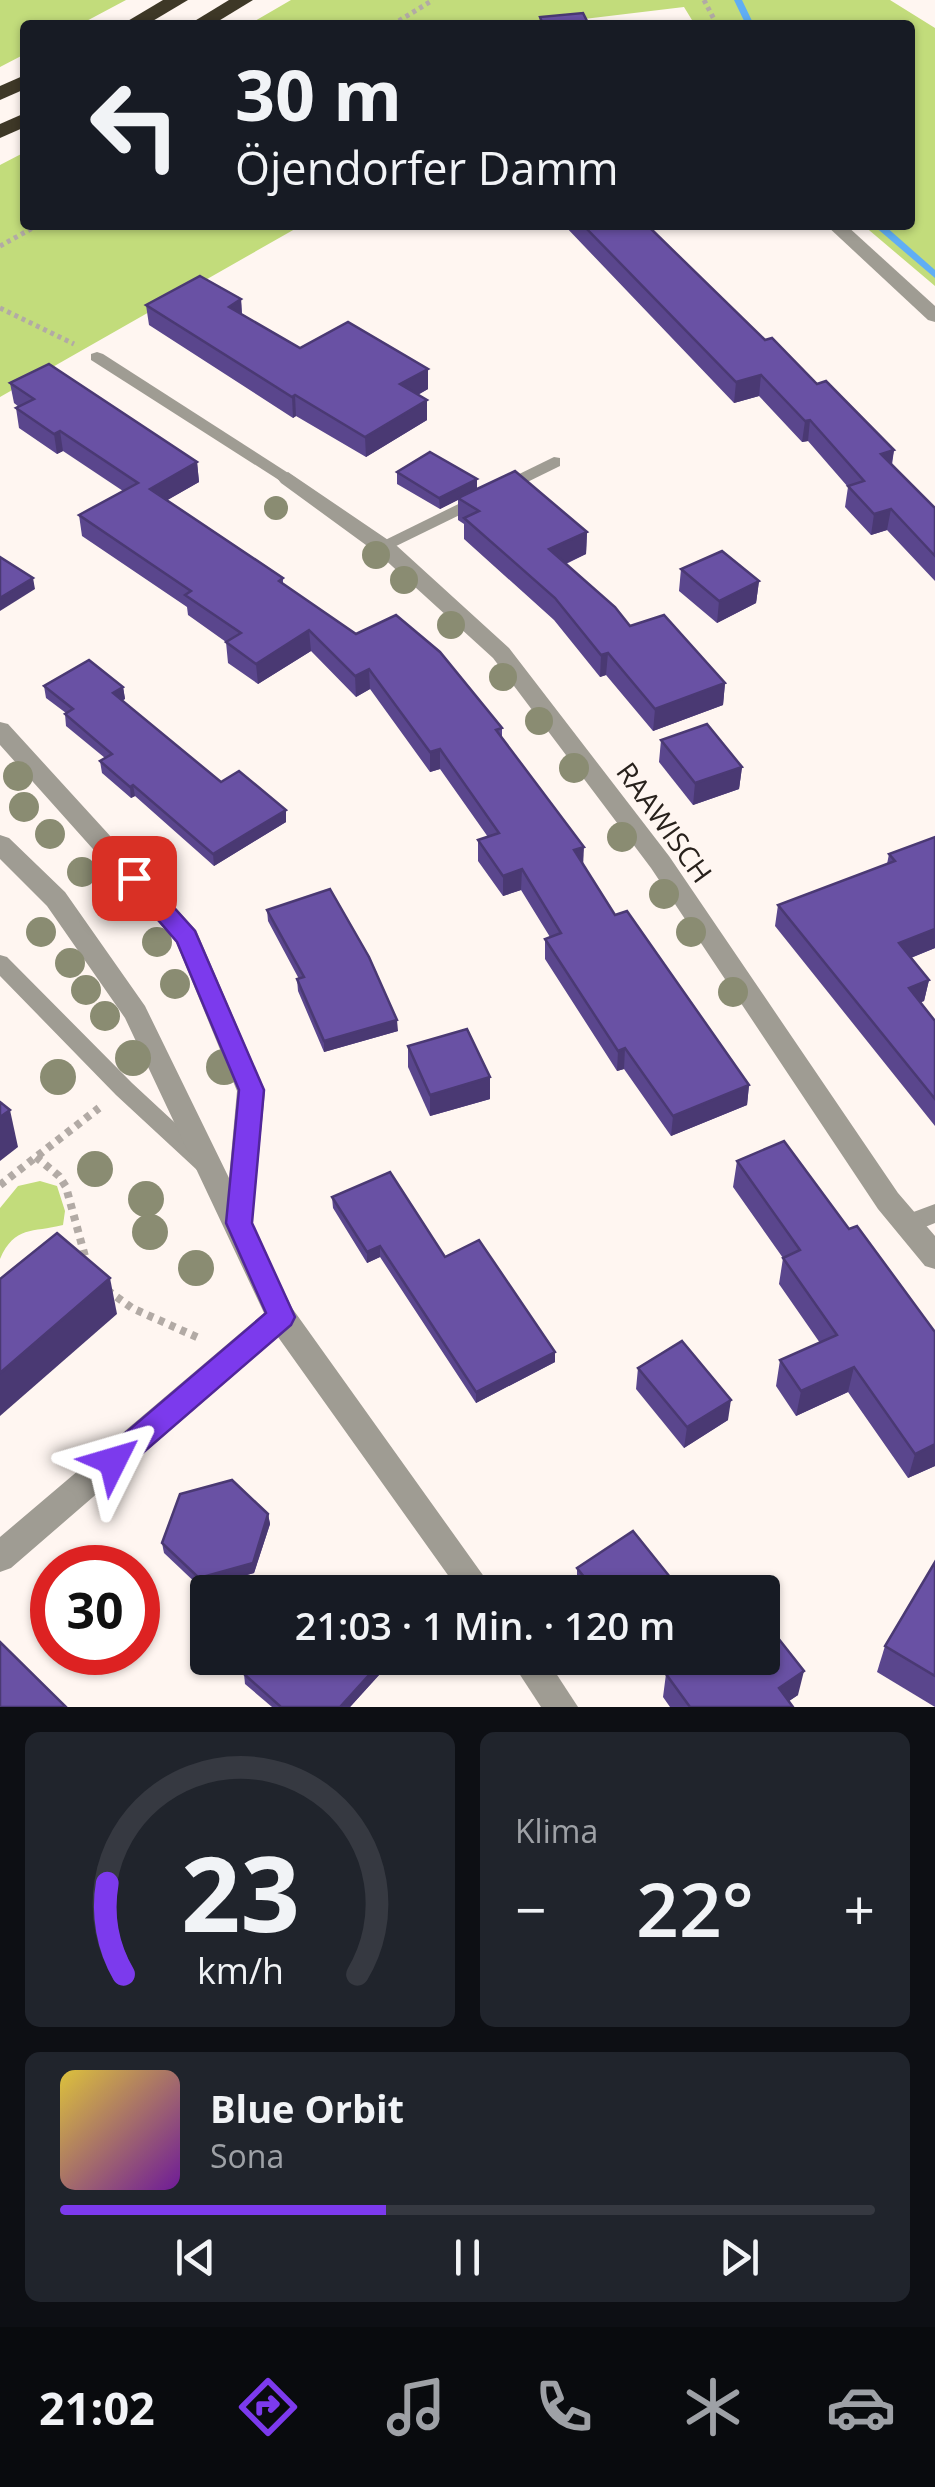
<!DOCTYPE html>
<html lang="de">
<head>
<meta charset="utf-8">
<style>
  body { margin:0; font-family:"Open Sans",sans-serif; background:#20242c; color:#f1f3f6; height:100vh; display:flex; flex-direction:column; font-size:38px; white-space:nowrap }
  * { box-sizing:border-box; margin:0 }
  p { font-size:32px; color:#9ea1a6 }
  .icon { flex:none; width:55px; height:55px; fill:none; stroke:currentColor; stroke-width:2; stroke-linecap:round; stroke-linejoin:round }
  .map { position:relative; height:1707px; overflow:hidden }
  .drawer { display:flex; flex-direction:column; gap:25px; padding:25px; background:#0d0f14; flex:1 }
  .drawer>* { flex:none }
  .banner { position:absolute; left:20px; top:20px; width:895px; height:210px; border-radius:10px; box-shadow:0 2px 8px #0004; background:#171b24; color:#f1f3f6; overflow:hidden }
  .speed { position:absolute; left:30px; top:1545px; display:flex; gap:20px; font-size:50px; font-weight:700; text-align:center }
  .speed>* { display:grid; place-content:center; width:130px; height:130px; border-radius:50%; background:#171b24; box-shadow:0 2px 8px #0004; line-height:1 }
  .speed .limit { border:15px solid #d22; background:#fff; color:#111 }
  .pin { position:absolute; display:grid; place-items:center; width:85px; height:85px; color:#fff; margin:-42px; border-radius:20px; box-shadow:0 5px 15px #0006 }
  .me { position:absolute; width:110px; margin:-55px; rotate:50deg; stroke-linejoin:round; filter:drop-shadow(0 0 8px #0008) }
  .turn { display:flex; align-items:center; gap:35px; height:210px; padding:0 50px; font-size:45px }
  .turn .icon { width:130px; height:130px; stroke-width:2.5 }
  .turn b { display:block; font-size:70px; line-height:85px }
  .big { font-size:75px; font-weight:600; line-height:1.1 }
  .drawer .card { flex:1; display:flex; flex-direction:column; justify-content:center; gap:15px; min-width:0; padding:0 35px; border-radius:15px; background:#20242c }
  .drawer .dial { align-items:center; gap:0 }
  .dial svg { height:260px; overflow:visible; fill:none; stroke:#363941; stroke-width:7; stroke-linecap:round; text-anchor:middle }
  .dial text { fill:#f1f3f6; stroke:none }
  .song { display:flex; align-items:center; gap:30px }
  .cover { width:120px; height:120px; border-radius:15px; background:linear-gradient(135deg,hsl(50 70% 55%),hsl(280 70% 35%)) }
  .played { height:10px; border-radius:5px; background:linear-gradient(90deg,#7c3aed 40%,#363941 40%) }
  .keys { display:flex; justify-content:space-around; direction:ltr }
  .heat { display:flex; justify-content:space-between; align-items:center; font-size:55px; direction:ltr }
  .drawer .tiles { flex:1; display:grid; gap:25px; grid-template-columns:1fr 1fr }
  .card:last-child { grid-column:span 2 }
  .trip { position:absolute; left:190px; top:1575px; width:590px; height:100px; border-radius:10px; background:#171b24; box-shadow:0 2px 8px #0004; font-weight:600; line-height:100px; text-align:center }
  .dock { display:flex; height:160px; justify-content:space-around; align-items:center; background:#090b0e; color:#9ea1a6 }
  .dock .icon { width:70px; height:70px }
  .dock .current { color:#7c3aed }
  .dock b { font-size:45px; color:#f1f3f6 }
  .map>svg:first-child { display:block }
  .green { fill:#c2dc7b }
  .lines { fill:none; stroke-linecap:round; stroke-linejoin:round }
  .stream { fill:#60aef4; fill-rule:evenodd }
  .path-far1 { stroke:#b2aaa5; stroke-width:5; stroke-dasharray:4 4; stroke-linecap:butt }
  .path { stroke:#b2aaa5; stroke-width:8; stroke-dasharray:6 6; stroke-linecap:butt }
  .lane { fill:#9f9c93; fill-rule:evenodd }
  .street { fill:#9f9c93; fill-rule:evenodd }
  .highway { fill:#3e3827; fill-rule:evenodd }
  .tree { fill:#8a8c72 }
  .wall { fill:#5a468d }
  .shaded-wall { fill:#4a3973 }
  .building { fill:#6951a4; stroke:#4a3973; stroke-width:2.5 }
  .route { fill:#7c3aed; stroke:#51269a; stroke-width:2.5 }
  .labels { text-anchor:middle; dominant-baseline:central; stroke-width:10; stroke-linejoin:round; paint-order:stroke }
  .street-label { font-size:28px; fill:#28211c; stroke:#fff6f1 }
</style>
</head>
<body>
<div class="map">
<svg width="935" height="1707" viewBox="0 0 935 1707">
  <rect width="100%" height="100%" fill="#fff6f1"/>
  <!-- green -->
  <g class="green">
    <path d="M0,0H126L79,25H25V54L0,67Z"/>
    <path d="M291,0H890L935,28V286L863,225H910V25H695L684,7L534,25H248Z"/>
    <path d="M25,152V225H302L0,397V165Z"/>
    <path d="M40,1181L57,1186L65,1211L63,1225C32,1233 15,1225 0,1259V1208L18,1186Z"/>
  </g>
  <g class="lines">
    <!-- stream -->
    <g class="stream">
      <path d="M734,0H742L754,25H746Z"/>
      <path d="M873,225H884L935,270V278Z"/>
    </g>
    <!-- path-far1 -->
    <g class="path-far1">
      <path d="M704,0L717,25"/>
      <path d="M392,25L433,0"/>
      <path d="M0,246L38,225"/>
      <path d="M0,308L74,344"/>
    </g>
    <!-- path -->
    <g class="path">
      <path d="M36,1157L59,1176L66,1187L86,1260"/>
      <path d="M0,1185L99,1108"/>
      <path d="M107,1290L132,1308L201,1339"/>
    </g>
    <!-- lane -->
    <g class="lane">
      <path d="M97,352L103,354L296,478L288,483L282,482L91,360V354Z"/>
      <path d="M554,457L560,458V466L388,550L382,551L373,546Z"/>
      <path d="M0,955L7,957L132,1083L213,1158L216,1164L213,1170L205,1173L197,1170L116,1095L0,976Z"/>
      <path d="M935,1204V1223L908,1234L900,1231L896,1224L900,1217Z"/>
    </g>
    <!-- street -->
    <g class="street">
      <path d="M826,225H846L935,306V322L928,320Z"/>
      <path d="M288,472L397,546L509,648L669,856L898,1193L935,1236V1269L925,1266L878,1209L651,868L493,658L381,556L281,483L277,478Z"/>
      <path d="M0,722L8,724L196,930L265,1091L252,1226L292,1308L495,1592H460L278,1337L11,1568L0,1572V1537L264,1313L125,1018L47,906L0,859V835L9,838L65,892L145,1006L229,1178L237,1091L176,942L0,745Z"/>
      <path d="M509,1658H546L578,1707H541Z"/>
    </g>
    <!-- highway -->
    <g class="highway">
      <path d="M163,0H188L146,25H121Z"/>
      <path d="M229,0H253L212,25H188Z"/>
      <path d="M25,75V89L0,100V86Z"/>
      <path d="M25,113V127L0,138V124Z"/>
    </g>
  </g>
  <!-- trees -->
  <g class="tree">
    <circle cx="276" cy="508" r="12"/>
    <circle cx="376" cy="555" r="14"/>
    <circle cx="404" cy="580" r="14"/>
    <circle cx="451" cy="625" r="14"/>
    <circle cx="503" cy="677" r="14"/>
    <circle cx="539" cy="721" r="14"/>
    <circle cx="574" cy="768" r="15"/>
    <circle cx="18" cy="776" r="15"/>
    <circle cx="24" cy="807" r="15"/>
    <circle cx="50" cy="834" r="15"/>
    <circle cx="622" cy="837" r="15"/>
    <circle cx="82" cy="872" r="15"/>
    <circle cx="664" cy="894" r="15"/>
    <circle cx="115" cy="900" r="15"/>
    <circle cx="41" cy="932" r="15"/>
    <circle cx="691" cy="932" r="15"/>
    <circle cx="157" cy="942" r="15"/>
    <circle cx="70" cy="963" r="15"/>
    <circle cx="175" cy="984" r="15"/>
    <circle cx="86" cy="990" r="15"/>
    <circle cx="733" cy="992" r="15"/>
    <circle cx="105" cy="1016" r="15"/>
    <circle cx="133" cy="1058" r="18"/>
    <circle cx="224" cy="1067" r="18"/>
    <circle cx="58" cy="1077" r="18"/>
    <circle cx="95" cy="1169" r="18"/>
    <circle cx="146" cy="1199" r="18"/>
    <circle cx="150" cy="1232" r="18"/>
    <circle cx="196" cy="1268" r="18"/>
  </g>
  <!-- wall -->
  <g class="wall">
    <path d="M564,225H639L765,340L894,450L892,465L935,508V581L887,530L871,535L845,507L848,487L808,441L802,442L759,396L734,403Z"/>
    <path d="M241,299L242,314L300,348L428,369V389L418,395L427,400V420L366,457L296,416L293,418L149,325L146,305Z"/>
    <path d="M10,383L197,462L199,482L167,500L283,578V584L356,634L502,728V738L615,915L749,1085L747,1105L671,1136L624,1069L617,1071L545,959V939L550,937L521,890L503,896L478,861V840L488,837L440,769L430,772L370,689L356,697L311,651L258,684L228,663L226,642L188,615L187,607L82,536L79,515L123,491L63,451L57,454L19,428L16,408L19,407L14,403Z"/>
    <path d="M397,472L477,489L587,532L586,554L566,564L630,626L725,683L723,705L653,731L606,675L600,677L554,620L464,539V524L458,520V500L440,509L397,484Z"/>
    <path d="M681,569L759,581L756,603L717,623L679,591Z"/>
    <path d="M44,686L123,687L125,699L122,700L221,782L286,810V822L214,866L135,796L131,798L102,773L100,761L105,758L66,726L65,714L66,713L46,698Z"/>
    <path d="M661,740L742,767L739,789L693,805L659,762Z"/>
    <path d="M935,837V948L911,958L929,980L924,1001L921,1002L935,1021V1126L775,926L778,905L887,864L889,854Z"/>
    <path d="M267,910L398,1031L324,1052L298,991L297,979H299L268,921Z"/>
    <path d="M408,1046L490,1077V1099L430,1116L408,1067Z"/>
    <path d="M784,1141L935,1466L908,1478L848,1392L796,1416L776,1386L780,1360L820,1343L779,1284L783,1258L733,1187L737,1161Z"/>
    <path d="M332,1197L445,1257L555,1362L476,1403L380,1257L367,1263L333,1208Z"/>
    <path d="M638,1368L728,1420L684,1448L636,1389Z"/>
    <path d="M268,1514L270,1524L254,1573L201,1588L164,1553L162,1543Z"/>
    <path d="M935,1562V1707L877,1672L885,1646Z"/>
    <path d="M577,1568L682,1592H588L577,1578Z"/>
    <path d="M378,1665L379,1675L350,1707H272L245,1684L244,1674Z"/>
    <path d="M737,1665L798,1695L789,1701L793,1707H670L663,1697L666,1674Z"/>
  </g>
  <!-- shaded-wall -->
  <g class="shaded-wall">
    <path d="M241,299L242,319L229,307Z"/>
    <path d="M428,369V389L400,404V384Z"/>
    <path d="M761,375L759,396L734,403L736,382Z"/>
    <path d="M295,395L296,416L293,418L292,397Z"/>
    <path d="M427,400V420L366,457L365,437Z"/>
    <path d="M810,420L808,441L802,442L805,421Z"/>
    <path d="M60,431L63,451L57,454L54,434Z"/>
    <path d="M894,450L890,471L881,454Z"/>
    <path d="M197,462L199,482L152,509L150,489Z"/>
    <path d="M477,479V490L440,509L439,498Z"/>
    <path d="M891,509L887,530L871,535L874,514Z"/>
    <path d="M587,532L586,554L549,571V549Z"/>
    <path d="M33,578L35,589L0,611V598Z"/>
    <path d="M759,581L756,603L717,623L719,601Z"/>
    <path d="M309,630L311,651L258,684L256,664Z"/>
    <path d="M608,653L606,675L600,677L601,655Z"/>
    <path d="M369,669L370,689L356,697L355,676Z"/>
    <path d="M725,683L723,705L653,731L655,709Z"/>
    <path d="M123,687L125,699L115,705L113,693Z"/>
    <path d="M440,749V769L430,772V752Z"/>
    <path d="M742,767L739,789L693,805L695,783Z"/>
    <path d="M133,785L135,796L131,798L130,787Z"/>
    <path d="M286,810V822L214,866L213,854Z"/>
    <path d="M584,847L583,867L574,850Z"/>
    <path d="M522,869L521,890L503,896V876Z"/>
    <path d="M935,929V948L895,964L899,943Z"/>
    <path d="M929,980L924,1001L905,1009L909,988Z"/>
    <path d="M397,1020L398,1031L324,1052V1041Z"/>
    <path d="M625,1048L624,1069L617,1071L618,1051Z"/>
    <path d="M490,1077V1099L430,1116V1095Z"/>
    <path d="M749,1085L747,1105L671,1136L673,1116Z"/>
    <path d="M10,1110L18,1147L0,1161V1117Z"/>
    <path d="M380,1246V1257L367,1263V1252Z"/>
    <path d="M110,1278L117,1314L0,1416V1373Z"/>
    <path d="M555,1352V1362L476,1403V1392Z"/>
    <path d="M854,1367L848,1392L796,1416L801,1391Z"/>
    <path d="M731,1400L728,1420L684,1448L687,1427Z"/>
    <path d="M935,1444V1466L908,1478L915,1454Z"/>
    <path d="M268,1514L270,1524L254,1573L201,1588L199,1578Z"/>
    <path d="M378,1665L379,1675L350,1707H340Z"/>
    <path d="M804,1671L798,1695L780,1707L779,1688Z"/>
  </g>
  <!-- building -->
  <g class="building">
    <path d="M583,13L589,25H543L540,17Z"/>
    <path d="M583,225H639L640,227L647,225L765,340L772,338L817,384L826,381L894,450L881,454L935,508V556L891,509L874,514L848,486L864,481L810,420L805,421L761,375L736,382Z"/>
    <path d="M200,276L241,299L229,307L300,348L348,322L428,369L400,384L427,400L365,437L295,395L292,397L146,305Z"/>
    <path d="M49,364L197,462L150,489L283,578L279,581L356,634L396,615L440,652L502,728L496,730L584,847L574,850L615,915L627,911L749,1085L673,1116L625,1048L618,1051L545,939L561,933L522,869L503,876L478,840L499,833L440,749L430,752L369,669L355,676L309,630L256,664L226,642L241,633L185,595L191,591L79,515L138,483L60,431L54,434L16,408L34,399L10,383Z"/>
    <path d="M430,452L477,479L439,498L397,472Z"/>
    <path d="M515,471L587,532L549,549L615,607L630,626L664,615L725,683L655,709L608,653L601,655L555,598L464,518L479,511L458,498Z"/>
    <path d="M722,551L759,581L719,601L681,569Z"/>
    <path d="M0,557L33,578L0,598Z"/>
    <path d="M89,660L123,687L113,693L221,782L239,771L286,810L213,854L133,785L130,787L100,761L112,754L65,714L73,709L44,686Z"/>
    <path d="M707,724L742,767L695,783L661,740Z"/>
    <path d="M935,837V929L899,943L929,980L909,988L935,1021V1099L778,905L895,861L889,854Z"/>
    <path d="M330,889L369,957L397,1020L324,1041L297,979L304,977L267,910Z"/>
    <path d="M467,1029L490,1077L430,1095L408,1046Z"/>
    <path d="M0,1102L10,1110L0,1117Z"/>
    <path d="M784,1141L849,1229L857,1226L935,1332V1444L915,1454L854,1367L801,1391L780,1360L837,1335L783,1258L800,1250L737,1161Z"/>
    <path d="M390,1172L445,1257L479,1240L555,1352L476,1392L380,1246L367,1252L332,1197Z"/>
    <path d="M57,1233L110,1278L0,1373V1279Z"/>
    <path d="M682,1341L731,1400L687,1427L638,1368Z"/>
    <path d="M232,1480L268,1514L253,1563L199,1578L162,1543L180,1494Z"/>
    <path d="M633,1531L682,1592H596L577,1568Z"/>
    <path d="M935,1562V1676L885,1646Z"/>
    <path d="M778,1638L804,1671L779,1688L793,1707H690L666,1674L691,1658H731L737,1665L747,1658H762V1648Z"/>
    <path d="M0,1642L66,1707H0Z"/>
    <path d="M260,1658H369L378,1665L340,1707H281L244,1674Z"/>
  </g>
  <!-- route -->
  <path class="route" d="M134,870L142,872L195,931L264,1090L252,1223L295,1317L291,1325L123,1470L113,1474L103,1470L99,1461L103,1452L266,1313L226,1223L239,1090L177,942L122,878Z"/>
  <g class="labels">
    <!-- street labels -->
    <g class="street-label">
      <text transform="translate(665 822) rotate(54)">RAAWISCH</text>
    </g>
  </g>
</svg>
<div class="speed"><div class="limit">30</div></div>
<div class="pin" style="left:134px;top:878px;background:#d93025"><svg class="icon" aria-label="arrive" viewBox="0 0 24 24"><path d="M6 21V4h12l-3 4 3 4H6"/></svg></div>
<svg class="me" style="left:113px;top:1461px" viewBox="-20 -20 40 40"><path d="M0-17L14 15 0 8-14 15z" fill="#7c3aed" stroke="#fff" stroke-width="4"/></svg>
<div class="trip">21:03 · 1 Min. · 120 m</div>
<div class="banner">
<div class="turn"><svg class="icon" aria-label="left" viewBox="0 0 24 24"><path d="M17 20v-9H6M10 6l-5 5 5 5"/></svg><div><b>30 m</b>Öjendorfer Damm</div></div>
</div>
</div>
<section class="drawer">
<div class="tiles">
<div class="card dial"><svg viewBox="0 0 100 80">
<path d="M14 69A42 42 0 1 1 86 69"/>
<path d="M14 69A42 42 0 0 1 9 41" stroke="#7c3aed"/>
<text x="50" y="56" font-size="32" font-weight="700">23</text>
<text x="50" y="72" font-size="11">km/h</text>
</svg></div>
<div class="card"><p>Klima</p>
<div class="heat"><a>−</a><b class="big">22°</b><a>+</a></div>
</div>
<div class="card">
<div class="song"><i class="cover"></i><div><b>Blue Orbit</b><p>Sona</p></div></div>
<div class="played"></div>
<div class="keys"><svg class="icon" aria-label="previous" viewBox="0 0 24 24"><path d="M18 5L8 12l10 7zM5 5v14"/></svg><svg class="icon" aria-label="pause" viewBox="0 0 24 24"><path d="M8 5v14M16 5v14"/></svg><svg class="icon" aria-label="next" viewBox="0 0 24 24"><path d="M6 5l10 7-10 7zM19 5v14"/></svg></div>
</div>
</div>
</section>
<nav class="dock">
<b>21:02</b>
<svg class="icon current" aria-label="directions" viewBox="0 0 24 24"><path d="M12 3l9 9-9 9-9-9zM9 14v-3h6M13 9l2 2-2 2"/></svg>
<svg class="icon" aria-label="music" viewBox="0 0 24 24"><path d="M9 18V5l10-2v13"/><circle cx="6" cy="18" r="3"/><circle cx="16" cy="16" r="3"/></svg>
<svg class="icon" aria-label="phone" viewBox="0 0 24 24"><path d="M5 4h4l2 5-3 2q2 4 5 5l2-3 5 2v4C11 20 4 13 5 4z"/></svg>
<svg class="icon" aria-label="climate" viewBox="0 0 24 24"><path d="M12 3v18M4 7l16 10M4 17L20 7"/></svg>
<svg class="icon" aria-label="car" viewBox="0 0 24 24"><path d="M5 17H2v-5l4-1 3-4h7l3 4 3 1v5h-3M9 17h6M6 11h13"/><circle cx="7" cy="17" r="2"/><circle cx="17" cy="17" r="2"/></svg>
</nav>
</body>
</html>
